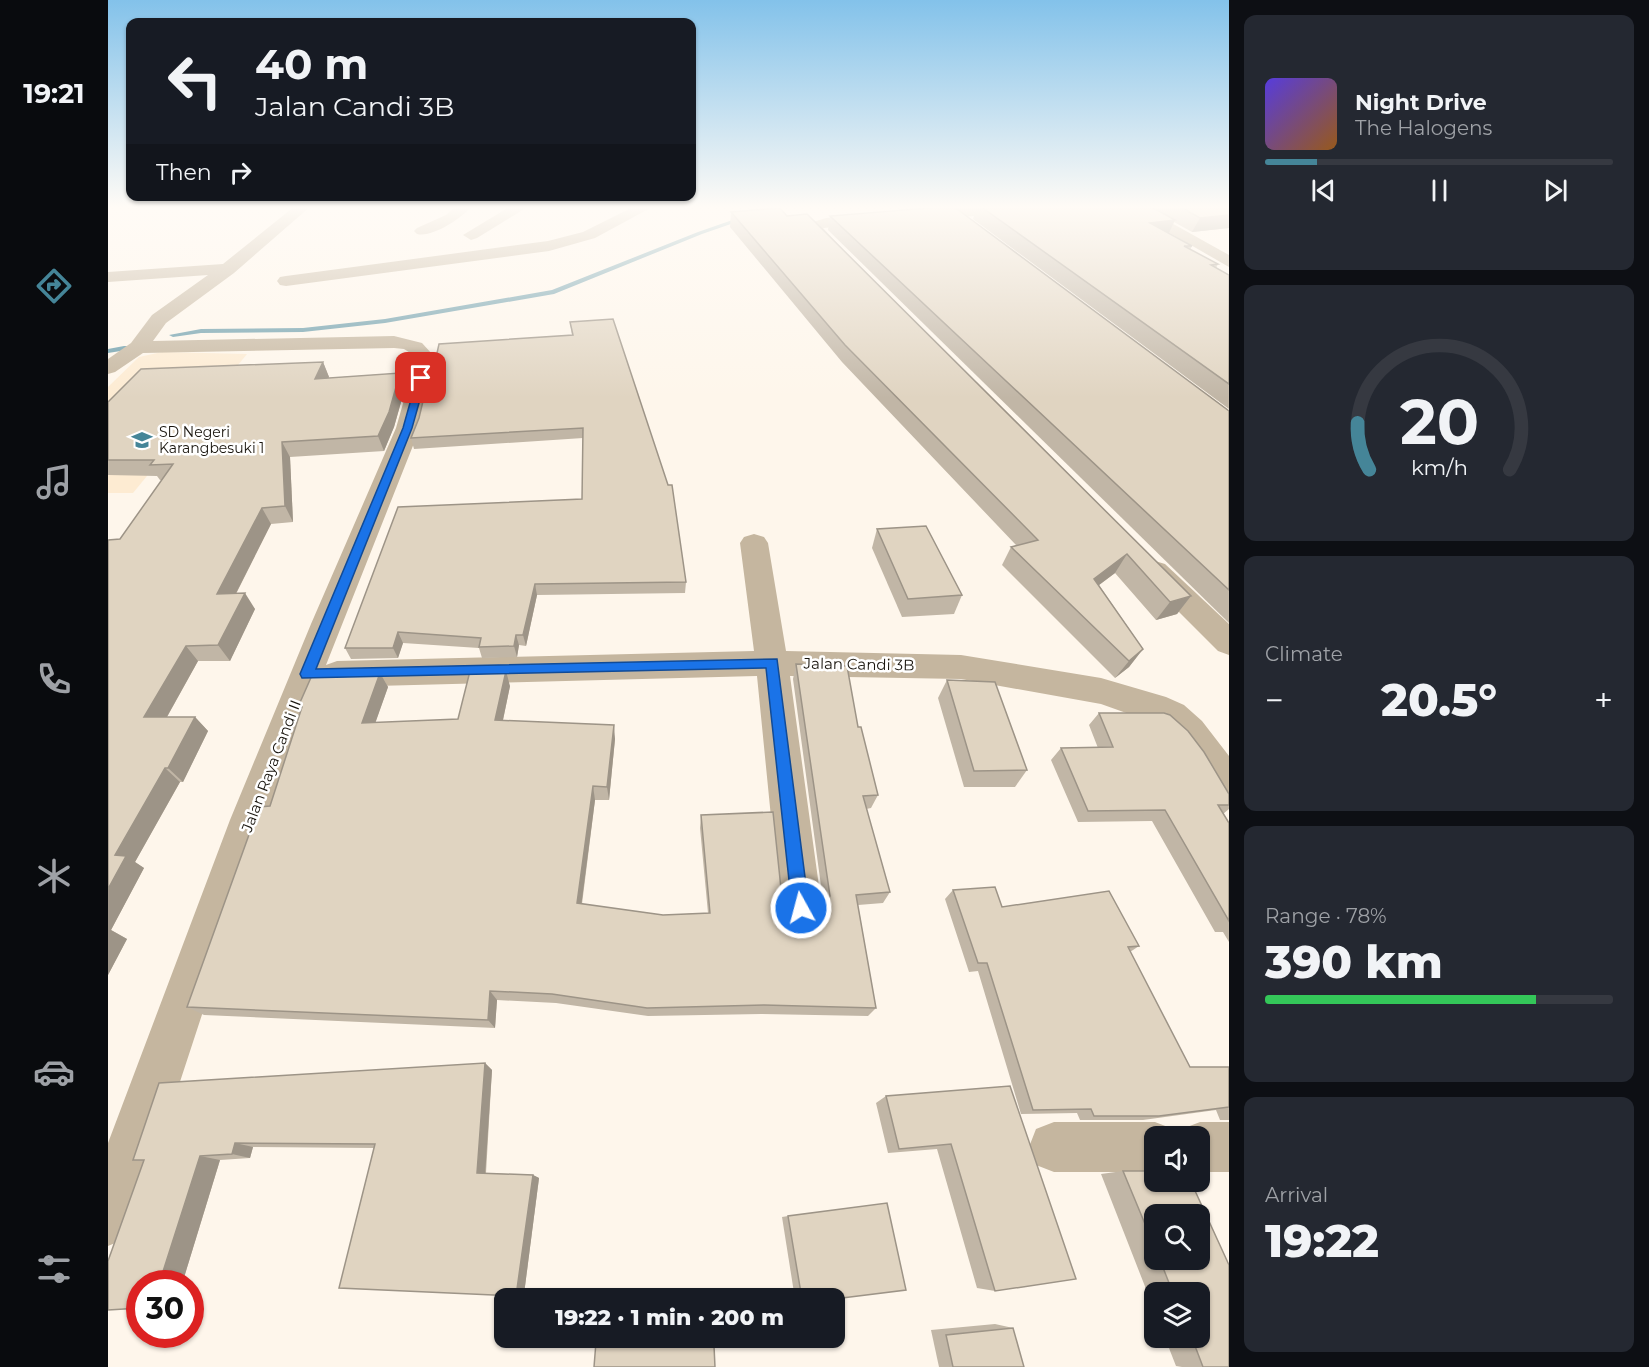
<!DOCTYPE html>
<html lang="en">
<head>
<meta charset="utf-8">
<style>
  body { margin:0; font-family:Montserrat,sans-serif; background:#242831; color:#f1f3f6; height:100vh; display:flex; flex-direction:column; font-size:22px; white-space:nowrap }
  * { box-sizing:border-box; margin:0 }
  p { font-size:20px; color:#9ea1a6 }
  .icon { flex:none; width:33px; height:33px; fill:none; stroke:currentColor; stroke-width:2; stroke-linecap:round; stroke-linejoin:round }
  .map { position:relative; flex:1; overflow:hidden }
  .details { display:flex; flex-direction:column; gap:15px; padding:15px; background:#0d0f14; width:420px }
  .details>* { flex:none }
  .top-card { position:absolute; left:18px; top:18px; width:570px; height:183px; border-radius:12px; box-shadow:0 2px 4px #0004; background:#171b24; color:#f1f3f6; overflow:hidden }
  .tools { position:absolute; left:1036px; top:1126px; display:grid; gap:12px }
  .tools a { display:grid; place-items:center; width:66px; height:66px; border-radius:12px; background:#171b24; box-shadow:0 2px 4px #0004; font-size:30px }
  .speed { position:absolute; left:18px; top:1270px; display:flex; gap:12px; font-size:30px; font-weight:700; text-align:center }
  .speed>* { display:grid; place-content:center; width:78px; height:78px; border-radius:50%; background:#171b24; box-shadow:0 2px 4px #0004; line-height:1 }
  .speed .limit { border:9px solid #d22; background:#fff; color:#111 }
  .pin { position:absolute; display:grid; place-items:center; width:51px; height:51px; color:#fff; margin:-26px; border-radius:12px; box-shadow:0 3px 9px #0006 }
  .me { position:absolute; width:66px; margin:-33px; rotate:353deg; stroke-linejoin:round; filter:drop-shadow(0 0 4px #0008) }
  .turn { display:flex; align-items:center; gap:21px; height:126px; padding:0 30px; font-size:27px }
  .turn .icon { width:78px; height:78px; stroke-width:2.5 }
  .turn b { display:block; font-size:42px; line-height:51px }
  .then { display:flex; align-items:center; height:57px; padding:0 30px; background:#0003; gap:12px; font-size:22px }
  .big { font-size:45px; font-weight:800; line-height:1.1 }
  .details .card { flex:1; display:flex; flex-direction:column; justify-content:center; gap:9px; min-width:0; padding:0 21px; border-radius:12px; background:#242831 }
  .details .dial { align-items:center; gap:0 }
  .dial svg { height:156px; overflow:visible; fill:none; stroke:#363941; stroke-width:7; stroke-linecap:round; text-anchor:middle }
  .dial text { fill:#f1f3f6; stroke:none }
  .song { display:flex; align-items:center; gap:18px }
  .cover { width:72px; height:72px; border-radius:9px; background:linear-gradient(135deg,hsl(250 70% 55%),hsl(30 70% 35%)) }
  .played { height:6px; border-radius:3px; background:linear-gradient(90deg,#458598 15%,#363941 15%) }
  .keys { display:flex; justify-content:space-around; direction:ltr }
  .heat { display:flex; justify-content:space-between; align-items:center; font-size:33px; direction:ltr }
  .charge { height:9px; border-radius:4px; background:linear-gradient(90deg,#34c759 78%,#363941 0) }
  .trip { position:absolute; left:386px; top:1288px; width:351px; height:60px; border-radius:12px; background:#171b24; box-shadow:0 2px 4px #0004; font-weight:800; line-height:60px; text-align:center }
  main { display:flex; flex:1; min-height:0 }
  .tab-bar { display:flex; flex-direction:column; width:108px; justify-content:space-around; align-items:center; background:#090b0e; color:#9ea1a6 }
  .tab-bar .icon { width:42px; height:42px }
  .tab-bar .on { color:#458598 }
  .tab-bar b { font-size:27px; color:#f1f3f6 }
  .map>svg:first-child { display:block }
  .built { fill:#fdebd2 }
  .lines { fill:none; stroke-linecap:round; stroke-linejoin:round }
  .stream { fill:#6a9caa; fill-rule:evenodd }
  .minor { fill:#c5b69f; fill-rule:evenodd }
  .wall { fill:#c1b6a6; fill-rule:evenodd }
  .shaded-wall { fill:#9d9487 }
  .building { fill:#e0d4c1; stroke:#9d9487; stroke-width:1.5 }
  .route { fill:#1a73e8; stroke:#114b97; stroke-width:1.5 }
  .labels { text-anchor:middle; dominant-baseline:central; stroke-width:5; stroke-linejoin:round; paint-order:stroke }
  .far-poi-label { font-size:14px; fill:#18140d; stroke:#fff; text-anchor:start }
  .street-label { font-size:15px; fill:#18140d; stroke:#fff }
</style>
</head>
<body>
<main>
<nav class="tab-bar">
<b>19:21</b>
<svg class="icon on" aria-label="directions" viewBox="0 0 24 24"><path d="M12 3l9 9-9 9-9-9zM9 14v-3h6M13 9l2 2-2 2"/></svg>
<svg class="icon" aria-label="music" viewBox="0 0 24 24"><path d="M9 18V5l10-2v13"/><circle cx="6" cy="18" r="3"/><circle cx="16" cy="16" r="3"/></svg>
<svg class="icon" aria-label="phone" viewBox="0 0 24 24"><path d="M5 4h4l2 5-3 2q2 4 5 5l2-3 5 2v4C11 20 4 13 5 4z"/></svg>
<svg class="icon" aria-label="climate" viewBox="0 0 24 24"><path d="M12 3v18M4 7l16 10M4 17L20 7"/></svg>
<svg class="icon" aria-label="car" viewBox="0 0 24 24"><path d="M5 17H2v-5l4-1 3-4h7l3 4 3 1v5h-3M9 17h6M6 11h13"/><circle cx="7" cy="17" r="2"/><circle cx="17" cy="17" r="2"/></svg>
<svg class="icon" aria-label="filters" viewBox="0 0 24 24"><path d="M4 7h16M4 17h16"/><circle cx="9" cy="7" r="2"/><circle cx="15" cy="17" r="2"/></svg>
</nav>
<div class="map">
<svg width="1121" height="1367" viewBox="0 0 1121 1367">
  <rect width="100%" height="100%" fill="#fef6eb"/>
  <!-- built -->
  <path class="built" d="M54,352L139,354L25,493H0V387L31,357Z"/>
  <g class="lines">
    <!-- stream -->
    <g class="stream">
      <path d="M665,206H675L594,234L446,294L277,323L195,332L93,333L65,337L61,335L93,329L195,328L277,319L444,290L590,232Z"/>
      <path d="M16,346H19V350L0,353V349Z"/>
    </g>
    <!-- minor -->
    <g class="minor">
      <path d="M187,206H203L126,273L58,323L45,341L286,336L314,343L324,354L326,365L312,428L218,665L229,661L646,651L632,543L636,537L646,534L656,537L660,543L678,651L853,655L993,678L1058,697L1076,705L1094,721L1121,756V800L1108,795L1070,741L1052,725L993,704L853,679L682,676L714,908L708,922L693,928L678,922L672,908L649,676L229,687L217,683L214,676L125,920L27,1219L19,1238L0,1246V1143L122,820L203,624L288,428L306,365L304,354L296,349L286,348L35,353L7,372L0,374V359L23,343L44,315L100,275L0,282V272L115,264Z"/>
      <path d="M348,206H364C354,218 324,238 309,234L306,231L309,228L338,215Z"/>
      <path d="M403,206H421L369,238L363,240L355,235Z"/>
      <path d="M527,206H546L487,238L441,251L178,286L172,285L169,281L172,277L178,276L440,241L475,232Z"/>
      <path d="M878,206H948L941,210L715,228L741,256L733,261L727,259L699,229L702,223L718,218Z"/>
      <path d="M1015,206H1033L1121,255V267Z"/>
      <path d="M1047,561L1057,564L1121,624V655L1110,651L1037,578L1033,571L1037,564Z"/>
      <path d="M946,1122H1047L1065,1129L1068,1137H1047V1172H946L928,1165L921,1147L928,1129Z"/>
      <path d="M1092,1122H1121V1172H1092V1137H1071L1074,1129Z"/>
    </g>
  </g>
  <!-- wall -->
  <g class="wall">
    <path d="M869,206H1121V228L1084,232L1066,222L1061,233L1084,246L1082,250L1110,264L1108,268L1121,275V409L865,219Z"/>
    <path d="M623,212L1083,596L1069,614L1048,620L1007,573L991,585L1035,649L1021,667L1007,678L894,565L903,547L908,545L734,362L622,227Z"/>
    <path d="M722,216L1121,411V623L720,230Z"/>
    <path d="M462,322L578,582L577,593L429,595L418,646L411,645L409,657L374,658L371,648L295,643L290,658L243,659L237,648L474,499L475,438L306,449L303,438L311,418L324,376L464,335Z"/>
    <path d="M215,362L221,377L220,378L292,373L297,388L286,427L276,451L182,457L185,522L163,524L128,594L147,609L122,661H90L59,717H87L100,731L75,782H72L27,862L36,868L3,930L19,939L0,975L12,539L54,480H52L49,476L0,475V402Z"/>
    <path d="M769,529L854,595L846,614L794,617L764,548Z"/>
    <path d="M688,664L750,727L770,795L763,808L758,809L782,892L775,903L750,905L768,1008L760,1016L653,1014L540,1016L448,1003L389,1000L387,1028L96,1015L79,1007L162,806L193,711L190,707L272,673L280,687L267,723L350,719L402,686L395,720L507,739L501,800H487L474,904L555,915L600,913L592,828L593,815L674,898L681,913L698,919L714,912L716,908L685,679Z"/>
    <path d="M839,680L919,770L907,787H856L830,698Z"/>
    <path d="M991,713L1121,794V809L1115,814L1121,823V942L1115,932H1107L1044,821L970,822L943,760L953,748H990L981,725Z"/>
    <path d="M845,890L894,907L1031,946L1022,952L1082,1067H1121V1120H1112L1108,1110L1035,1120H972L969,1113L913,1114L870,971L861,972L837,899Z"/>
    <path d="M377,1063L384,1070L378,1173L425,1175L431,1178L416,1294L408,1296L266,1148L145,1147L142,1158L112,1160L74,1284H32L35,1162L25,1160Z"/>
    <path d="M902,1086L887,1291L869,1288L829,1149L780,1153L768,1103L778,1096Z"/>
    <path d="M1015,1171H1047V1182H1083L1121,1265V1367H1074L1068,1366L1057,1338H1092V1293H1047V1312L993,1174ZM1047,1215H1092V1260H1047Z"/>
    <path d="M680,1216L726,1299H687L674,1217Z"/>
    <path d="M887,1324L905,1328L916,1367H831L823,1330Z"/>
    <path d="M490,1338H534L604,1340L606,1346L488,1342Z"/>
  </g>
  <!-- shaded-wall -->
  <g class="shaded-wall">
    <path d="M1121,215V228L1084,232L1092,218Z"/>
    <path d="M1067,220L1060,235L1042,223Z"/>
    <path d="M215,362L221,377L213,394L207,379Z"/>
    <path d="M292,373L297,388L286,427L276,451L270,436Z"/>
    <path d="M174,442L182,457L185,522L177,506Z"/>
    <path d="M154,508L163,524L120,609L109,594Z"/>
    <path d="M1019,554L1007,573L975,597L986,579Z"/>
    <path d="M427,584L429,595L418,646L415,635Z"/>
    <path d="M137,593L147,609L122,661L110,645Z"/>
    <path d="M1083,596L1069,614L1048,620L1062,602Z"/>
    <path d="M290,632L295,643L290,658L285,648Z"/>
    <path d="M408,635L411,645L409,657L406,646Z"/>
    <path d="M78,646L90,661L51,731L36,717Z"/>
    <path d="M1035,649L1021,667L1007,678L1021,661Z"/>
    <path d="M398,671L402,686L392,734L387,720Z"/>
    <path d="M272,673L280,687L262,738L254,723Z"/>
    <path d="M87,717L100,731L75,782L60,768Z"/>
    <path d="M506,725L507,739L501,800L499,787Z"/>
    <path d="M57,768L72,782L27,862L36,868L3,930L19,939L0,975V889L7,855Z"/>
    <path d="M485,786L487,800L472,915L469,903Z"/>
    <path d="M382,991L389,1000L387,1028L380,1020Z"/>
    <path d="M377,1063L384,1070L377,1176L369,1173Z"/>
    <path d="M127,1143L145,1147L142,1158L124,1154Z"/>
    <path d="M92,1156L112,1160L74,1284H51Z"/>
    <path d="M425,1175L431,1178L416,1294L408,1296Z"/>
  </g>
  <!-- building -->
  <g class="building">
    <path d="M845,206L1121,411V590L722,216Z"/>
    <path d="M872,206H1042L1067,220L1042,223L1084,246H1076L1110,264L1103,265L1121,275V384Z"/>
    <path d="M1071,206H1121V215L1092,218Z"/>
    <path d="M672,208L679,216L699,214L1083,596L1062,602L1019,554L986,579L1035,649L1021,661L903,547L930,540L737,345L623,212Z"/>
    <path d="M505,319L560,485H564L578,582L427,584L415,635H408L406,646L371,647L373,638L290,632L285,648H237L290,507L474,499L475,428L303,438L311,418L321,376H324L331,344L465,335L462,322Z"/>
    <path d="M215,362L207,379L292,373L281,412L270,436L174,442L177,506L154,508L109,594L137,593L110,645L78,646L36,717H87L60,768H57L7,855L18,856L0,889V540L12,539L65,464L42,465L46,460H0V402L33,369Z"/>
    <path d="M818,526L854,595L800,599L769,529Z"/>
    <path d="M688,664L739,666L750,727H753L770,795L755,796L782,892L748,895L768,1008L656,1005L539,1008L444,994L382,991L380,1020L79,1007L151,807L162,806L194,707H190L205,673H272L254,723L350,719L362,671H398L387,720L506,725L499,787L485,786L469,903L555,915L602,913L593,815L665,812L674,898L681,913L698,919L715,912L722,896Z"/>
    <path d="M839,680L887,682L919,770L866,771Z"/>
    <path d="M991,713H1056L1062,715L1080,731L1096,752L1121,794V805H1110L1121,823V921L1057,810L980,811L953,748L1005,747Z"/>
    <path d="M887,887L894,907L1001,891L1031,946L1020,947L1082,1067H1121V1107L1051,1116H986L983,1109L925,1110L879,963H870L845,890Z"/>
    <path d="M377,1063L369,1173L425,1175L408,1296L231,1288L267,1144L127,1143L124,1154L92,1156L51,1284H32V1308L0,1310V1261L36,1160H25L51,1083Z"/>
    <path d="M902,1086L968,1279L887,1291L843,1144L791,1149L778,1096Z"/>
    <path d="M1015,1171H1047V1182H1083L1121,1265V1367H1095L1084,1338H1092V1293H1065L1052,1260H1092V1215H1047V1248Z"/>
    <path d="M779,1203L798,1290L726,1299H694L680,1216Z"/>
    <path d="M905,1328L916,1367H845L838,1335Z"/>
    <path d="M488,1342L606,1346L607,1367H486Z"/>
  </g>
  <!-- sky -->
  <linearGradient id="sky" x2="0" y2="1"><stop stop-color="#83c2ea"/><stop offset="0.52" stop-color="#fffbf6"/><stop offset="1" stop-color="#fffbf6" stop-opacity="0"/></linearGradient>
  <rect width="1121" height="398" fill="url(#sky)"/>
  <!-- route -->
  <path class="route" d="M313,375L318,378L304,428L208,669L669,659L701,908L699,913L693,916L687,913L684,908L658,668L194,678L192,674L295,428L309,378Z"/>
  <!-- icons -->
  <defs>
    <g id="school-bare" transform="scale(1.62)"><path d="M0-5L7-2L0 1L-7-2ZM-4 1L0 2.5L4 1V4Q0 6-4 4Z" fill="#458598" stroke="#fff" stroke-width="2.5" paint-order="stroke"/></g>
  </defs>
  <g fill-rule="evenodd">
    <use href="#school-bare" x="34" y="440"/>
  </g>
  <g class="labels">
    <!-- far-poi labels -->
    <g class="far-poi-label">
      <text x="51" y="432">SD Negeri<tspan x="51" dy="16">Karangbesuki 1</tspan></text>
    </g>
    <!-- street labels -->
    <g class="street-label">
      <text transform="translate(751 664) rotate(1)">Jalan Candi 3B</text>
      <text transform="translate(163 766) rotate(-69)">Jalan Raya Candi II</text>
    </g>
  </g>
</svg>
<div class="tools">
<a><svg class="icon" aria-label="sound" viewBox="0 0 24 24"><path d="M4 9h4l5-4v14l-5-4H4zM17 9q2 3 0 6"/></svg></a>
<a><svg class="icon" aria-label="search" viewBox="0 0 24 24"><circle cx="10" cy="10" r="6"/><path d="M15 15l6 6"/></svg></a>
<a><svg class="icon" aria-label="layers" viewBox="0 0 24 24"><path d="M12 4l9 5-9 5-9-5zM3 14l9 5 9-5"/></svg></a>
</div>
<div class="speed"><div class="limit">30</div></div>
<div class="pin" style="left:313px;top:378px;background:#d93025"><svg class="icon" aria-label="arrive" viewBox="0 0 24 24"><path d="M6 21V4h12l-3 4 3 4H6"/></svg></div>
<svg class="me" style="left:693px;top:908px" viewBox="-20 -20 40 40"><circle r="17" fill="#1a73e8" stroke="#fff" stroke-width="3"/><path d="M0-11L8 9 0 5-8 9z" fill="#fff"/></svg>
<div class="trip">19:22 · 1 min · 200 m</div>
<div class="top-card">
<div class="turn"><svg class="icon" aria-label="left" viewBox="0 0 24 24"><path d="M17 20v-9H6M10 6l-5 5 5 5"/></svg><div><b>40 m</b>Jalan Candi 3B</div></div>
<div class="then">Then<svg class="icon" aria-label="right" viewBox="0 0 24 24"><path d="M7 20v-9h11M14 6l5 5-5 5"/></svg></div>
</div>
</div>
<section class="details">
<div class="card">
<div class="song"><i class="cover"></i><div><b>Night Drive</b><p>The Halogens</p></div></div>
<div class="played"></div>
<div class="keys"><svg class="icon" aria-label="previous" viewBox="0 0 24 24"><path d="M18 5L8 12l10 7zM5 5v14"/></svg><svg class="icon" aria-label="pause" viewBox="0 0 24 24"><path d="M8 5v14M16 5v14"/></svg><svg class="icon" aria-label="next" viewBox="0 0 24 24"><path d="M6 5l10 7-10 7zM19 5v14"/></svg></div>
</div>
<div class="card dial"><svg viewBox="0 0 100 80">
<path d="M14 69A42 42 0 1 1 86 69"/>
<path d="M14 69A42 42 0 0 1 8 45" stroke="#458598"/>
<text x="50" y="56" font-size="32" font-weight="700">20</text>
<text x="50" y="72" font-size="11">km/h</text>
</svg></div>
<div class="card"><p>Climate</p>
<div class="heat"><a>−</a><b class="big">20.5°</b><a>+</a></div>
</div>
<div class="card"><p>Range · 78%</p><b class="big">390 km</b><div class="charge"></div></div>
<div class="card"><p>Arrival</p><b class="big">19:22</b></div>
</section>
</main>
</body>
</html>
